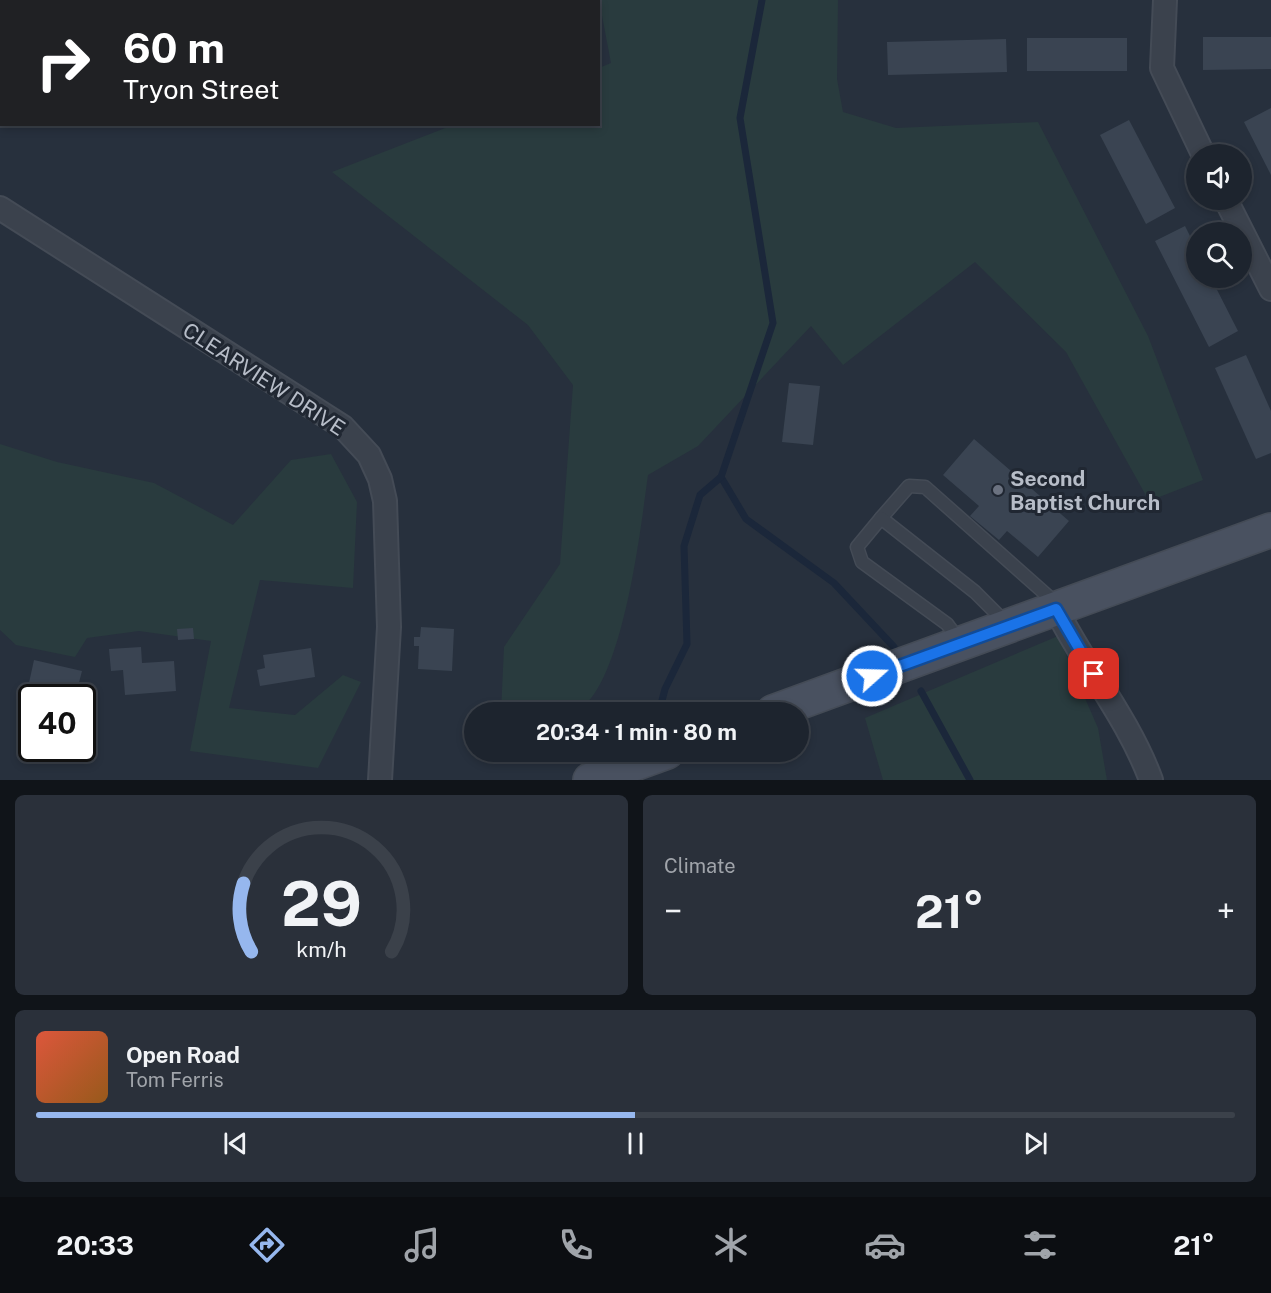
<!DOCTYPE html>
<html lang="en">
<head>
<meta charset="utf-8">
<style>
  body { margin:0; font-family:"Public Sans",sans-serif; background:#2a303a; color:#f1f3f6; height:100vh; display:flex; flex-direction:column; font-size:22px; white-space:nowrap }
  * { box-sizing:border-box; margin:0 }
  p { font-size:20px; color:#a0a4aa }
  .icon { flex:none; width:33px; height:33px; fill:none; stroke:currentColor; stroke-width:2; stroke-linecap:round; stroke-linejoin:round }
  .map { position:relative; height:780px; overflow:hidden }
  .details { display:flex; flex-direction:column; gap:15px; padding:15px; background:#101419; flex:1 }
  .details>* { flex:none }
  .hud { position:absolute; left:0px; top:0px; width:600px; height:126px; box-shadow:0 3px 9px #0003,0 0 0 2px #3b414a; background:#202124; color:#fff; overflow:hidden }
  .buttons { position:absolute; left:1186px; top:144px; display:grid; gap:12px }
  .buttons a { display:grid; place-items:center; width:66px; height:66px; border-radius:50%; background:#1d242e; box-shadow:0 3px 9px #0003,0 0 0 2px #3b414a; font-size:30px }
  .speed { position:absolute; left:18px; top:684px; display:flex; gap:12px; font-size:30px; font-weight:700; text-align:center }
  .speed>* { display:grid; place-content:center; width:78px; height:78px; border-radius:50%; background:#1d242e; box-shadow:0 3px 9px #0003,0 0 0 2px #3b414a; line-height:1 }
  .speed .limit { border:3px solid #111; border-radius:9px; background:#fff; color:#111 }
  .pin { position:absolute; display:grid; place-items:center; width:51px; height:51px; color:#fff; margin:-26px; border-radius:12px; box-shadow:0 3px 9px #0006 }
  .me { position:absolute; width:66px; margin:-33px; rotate:70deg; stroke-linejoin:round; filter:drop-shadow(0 0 4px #0008) }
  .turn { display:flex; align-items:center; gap:21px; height:126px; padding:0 24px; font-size:27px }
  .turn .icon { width:78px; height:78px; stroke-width:2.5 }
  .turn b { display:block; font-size:42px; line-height:51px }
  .big { font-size:45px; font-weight:700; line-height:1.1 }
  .details .tile { flex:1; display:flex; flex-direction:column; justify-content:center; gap:9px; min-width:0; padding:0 21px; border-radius:9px; background:#2a303a }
  .details .dial { align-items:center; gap:0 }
  .dial svg { height:156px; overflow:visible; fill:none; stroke:#3b414a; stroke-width:7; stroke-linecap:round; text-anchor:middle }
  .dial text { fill:#f1f3f6; stroke:none }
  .song { display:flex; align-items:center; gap:18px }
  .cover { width:72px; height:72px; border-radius:9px; background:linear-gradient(135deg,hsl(10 70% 55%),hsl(30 70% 35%)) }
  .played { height:6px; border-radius:3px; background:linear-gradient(90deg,#96b7ee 50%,#3b414a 50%) }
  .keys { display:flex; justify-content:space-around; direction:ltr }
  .heat { display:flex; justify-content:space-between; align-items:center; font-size:33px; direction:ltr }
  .details .tiles { flex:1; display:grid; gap:15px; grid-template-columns:1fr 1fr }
  .tile:last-child { grid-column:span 2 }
  .trip { position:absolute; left:464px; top:702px; width:345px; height:60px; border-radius:30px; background:#1d242e; box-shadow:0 3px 9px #0003,0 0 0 2px #3b414a; font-weight:700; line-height:60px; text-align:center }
  .tabs { display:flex; height:96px; justify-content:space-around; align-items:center; background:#0c0e12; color:#a0a4aa }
  .tabs .icon { width:42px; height:42px }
  .tabs .current { color:#96b7ee }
  .tabs b { font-size:27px; color:#f1f3f6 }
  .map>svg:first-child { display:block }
  .green { fill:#293b3e }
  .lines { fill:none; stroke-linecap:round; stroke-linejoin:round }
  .stream { stroke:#1b273a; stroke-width:7 }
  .building { fill:#3a4452 }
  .lane-casing { stroke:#444b56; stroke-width:15 }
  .street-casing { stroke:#444b56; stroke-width:26 }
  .secondary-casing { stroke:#444b56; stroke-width:36 }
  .lane { stroke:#3b424d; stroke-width:12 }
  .street { stroke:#3b424d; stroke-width:22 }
  .secondary { stroke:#495160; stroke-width:33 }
  .route-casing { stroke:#114b97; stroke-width:15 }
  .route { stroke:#1a73e8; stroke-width:10 }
  .worship-dot { fill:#6b7280; stroke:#202732; stroke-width:2 }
  .labels { text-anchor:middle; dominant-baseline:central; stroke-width:6; stroke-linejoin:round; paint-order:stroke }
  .street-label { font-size:21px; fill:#b7bdc8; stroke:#202732 }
  .poi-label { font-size:21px; font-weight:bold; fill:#b7bdc8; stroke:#202732; text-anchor:start }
</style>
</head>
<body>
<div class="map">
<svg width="1271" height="780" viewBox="0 0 1271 780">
  <rect width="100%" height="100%" fill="#27303d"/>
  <!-- green -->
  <g class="green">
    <path d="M599,0H838L837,79L843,112L896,128L1038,122L1148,336L1203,480L1149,501L1066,352L975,262L843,365L811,326L698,446L648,475C641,525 623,690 575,712C565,716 515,713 501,712L504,647L560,564L573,385L528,325L332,172L453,125L598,124L599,68L611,63Z"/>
    <path d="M0,444L57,462L154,483L233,525L291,460L331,454L357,502L353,588L260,580L229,708L295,715L343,675L361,682L318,768L190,751L211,641L139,631L87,638L75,657L16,645L0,630Z"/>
    <path d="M1058,636L1098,728L1107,780H883L865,718Z"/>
  </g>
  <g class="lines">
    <!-- stream -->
    <g class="stream">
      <path d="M721,477L746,519L834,583L894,647"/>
      <path d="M921,691L970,780"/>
      <path d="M659,712L665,689L687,644L684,546L700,495L721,477L773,323L740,118L762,0"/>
    </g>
  </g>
  <!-- building -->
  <g class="building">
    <path d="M1203,37H1271V69L1203,70Z"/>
    <rect x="1027" y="38" width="100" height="33"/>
    <path d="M1006,39L1007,72L888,75L887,42Z"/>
    <path d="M1271,108V175L1244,122Z"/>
    <path d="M1129,120L1175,208L1146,224L1100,135Z"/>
    <path d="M1185,226L1197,250V278H1211L1238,331L1209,347L1155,241Z"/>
    <path d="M1246,355L1271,411V453L1256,459L1215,368Z"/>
    <path d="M789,383L820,386L813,445L782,442Z"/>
    <path d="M974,439L1069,521L1038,557L1007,531L999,540L970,516L979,506L943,475Z"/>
    <path d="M421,627L454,629L452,671L418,669L419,646H414V637H420Z"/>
    <path d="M193,628L194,639L178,640L177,629Z"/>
    <path d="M141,647L142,663L174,661L176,691L125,695L123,670L111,671L109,649Z"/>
    <path d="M311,648L315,677L260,686L257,670L265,668L263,655Z"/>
    <path d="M34,660L82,671L75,698H41L42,695L27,692Z"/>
  </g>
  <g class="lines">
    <!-- lane casing -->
    <g class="lane-casing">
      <g id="lane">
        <path d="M881,518L909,486L925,487L1058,605"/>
        <path d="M961,643L947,624L862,562L857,547L881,518L975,592L1006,623"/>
      </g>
    </g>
    <!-- street casing -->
    <g class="street-casing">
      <g id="street">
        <path d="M1165,0L1162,68L1203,154"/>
        <path d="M1226,200L1271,289"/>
        <path d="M0,208L343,427L369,455L380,479L385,501L389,627L380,780"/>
        <path d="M1056,609C1085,667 1128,718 1151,780"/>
      </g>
    </g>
    <!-- secondary casing -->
    <g class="secondary-casing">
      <g id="secondary">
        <path d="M773,712L1271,530"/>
        <path d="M590,780L667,752"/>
      </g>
    </g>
    <!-- lane -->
    <use href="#lane" class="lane"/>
    <!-- street -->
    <use href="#street" class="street"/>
    <!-- secondary -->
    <use href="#secondary" class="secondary"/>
  </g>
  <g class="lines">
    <!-- route casing -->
    <g class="route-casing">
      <path id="route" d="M872,676L1056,609L1094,674"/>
    </g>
    <!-- route -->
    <use href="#route" class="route"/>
  </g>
  <!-- markers -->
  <circle class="worship-dot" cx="998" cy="490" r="6"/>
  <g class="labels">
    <!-- street labels -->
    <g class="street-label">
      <text transform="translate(264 379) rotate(33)">CLEARVIEW DRIVE</text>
    </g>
    <!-- poi labels -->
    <g class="poi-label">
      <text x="1010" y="478">Second<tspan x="1010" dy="24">Baptist Church</tspan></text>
    </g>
  </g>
</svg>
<div class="buttons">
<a><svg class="icon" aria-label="sound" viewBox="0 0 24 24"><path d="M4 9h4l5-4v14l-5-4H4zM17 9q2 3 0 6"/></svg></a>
<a><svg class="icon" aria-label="search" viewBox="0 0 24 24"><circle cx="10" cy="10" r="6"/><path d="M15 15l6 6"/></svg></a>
</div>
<div class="speed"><div class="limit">40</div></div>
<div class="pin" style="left:1094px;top:674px;background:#d93025"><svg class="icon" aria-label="arrive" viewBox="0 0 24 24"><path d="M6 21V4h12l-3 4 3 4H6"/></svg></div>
<svg class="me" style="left:872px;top:676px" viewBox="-20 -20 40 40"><circle r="17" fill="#1a73e8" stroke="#fff" stroke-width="3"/><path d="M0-11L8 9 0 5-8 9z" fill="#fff"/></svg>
<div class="trip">20:34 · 1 min · 80 m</div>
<div class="hud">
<div class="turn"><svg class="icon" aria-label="right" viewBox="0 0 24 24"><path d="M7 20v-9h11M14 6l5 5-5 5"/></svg><div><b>60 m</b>Tryon Street</div></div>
</div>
</div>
<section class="details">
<div class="tiles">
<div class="tile dial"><svg viewBox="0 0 100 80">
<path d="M14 69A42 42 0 1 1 86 69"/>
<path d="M14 69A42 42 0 0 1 10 34" stroke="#96b7ee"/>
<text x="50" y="56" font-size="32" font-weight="700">29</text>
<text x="50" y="72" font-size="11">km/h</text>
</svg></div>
<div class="tile"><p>Climate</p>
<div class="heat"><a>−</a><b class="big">21°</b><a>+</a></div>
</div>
<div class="tile">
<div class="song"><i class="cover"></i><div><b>Open Road</b><p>Tom Ferris</p></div></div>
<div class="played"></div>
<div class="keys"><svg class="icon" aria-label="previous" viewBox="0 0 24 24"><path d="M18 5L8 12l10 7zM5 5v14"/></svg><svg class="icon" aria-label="pause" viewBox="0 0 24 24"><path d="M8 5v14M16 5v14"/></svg><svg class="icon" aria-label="next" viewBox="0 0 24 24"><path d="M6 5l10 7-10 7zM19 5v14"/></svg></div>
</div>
</div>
</section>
<nav class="tabs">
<b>20:33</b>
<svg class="icon current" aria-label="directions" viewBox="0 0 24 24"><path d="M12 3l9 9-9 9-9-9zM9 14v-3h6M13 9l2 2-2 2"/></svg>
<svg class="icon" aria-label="music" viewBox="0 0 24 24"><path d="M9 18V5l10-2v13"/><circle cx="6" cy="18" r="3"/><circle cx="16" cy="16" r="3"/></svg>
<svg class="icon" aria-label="phone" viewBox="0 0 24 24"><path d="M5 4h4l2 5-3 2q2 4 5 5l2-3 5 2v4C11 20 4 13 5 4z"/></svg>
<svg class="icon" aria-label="climate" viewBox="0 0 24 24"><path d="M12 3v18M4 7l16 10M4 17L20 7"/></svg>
<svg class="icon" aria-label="car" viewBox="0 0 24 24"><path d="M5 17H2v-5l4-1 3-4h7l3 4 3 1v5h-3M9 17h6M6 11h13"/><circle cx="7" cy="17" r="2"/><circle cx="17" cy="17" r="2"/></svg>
<svg class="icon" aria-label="filters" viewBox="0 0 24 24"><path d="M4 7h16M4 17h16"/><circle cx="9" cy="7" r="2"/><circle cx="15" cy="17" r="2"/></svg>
<b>21°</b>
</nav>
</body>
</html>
